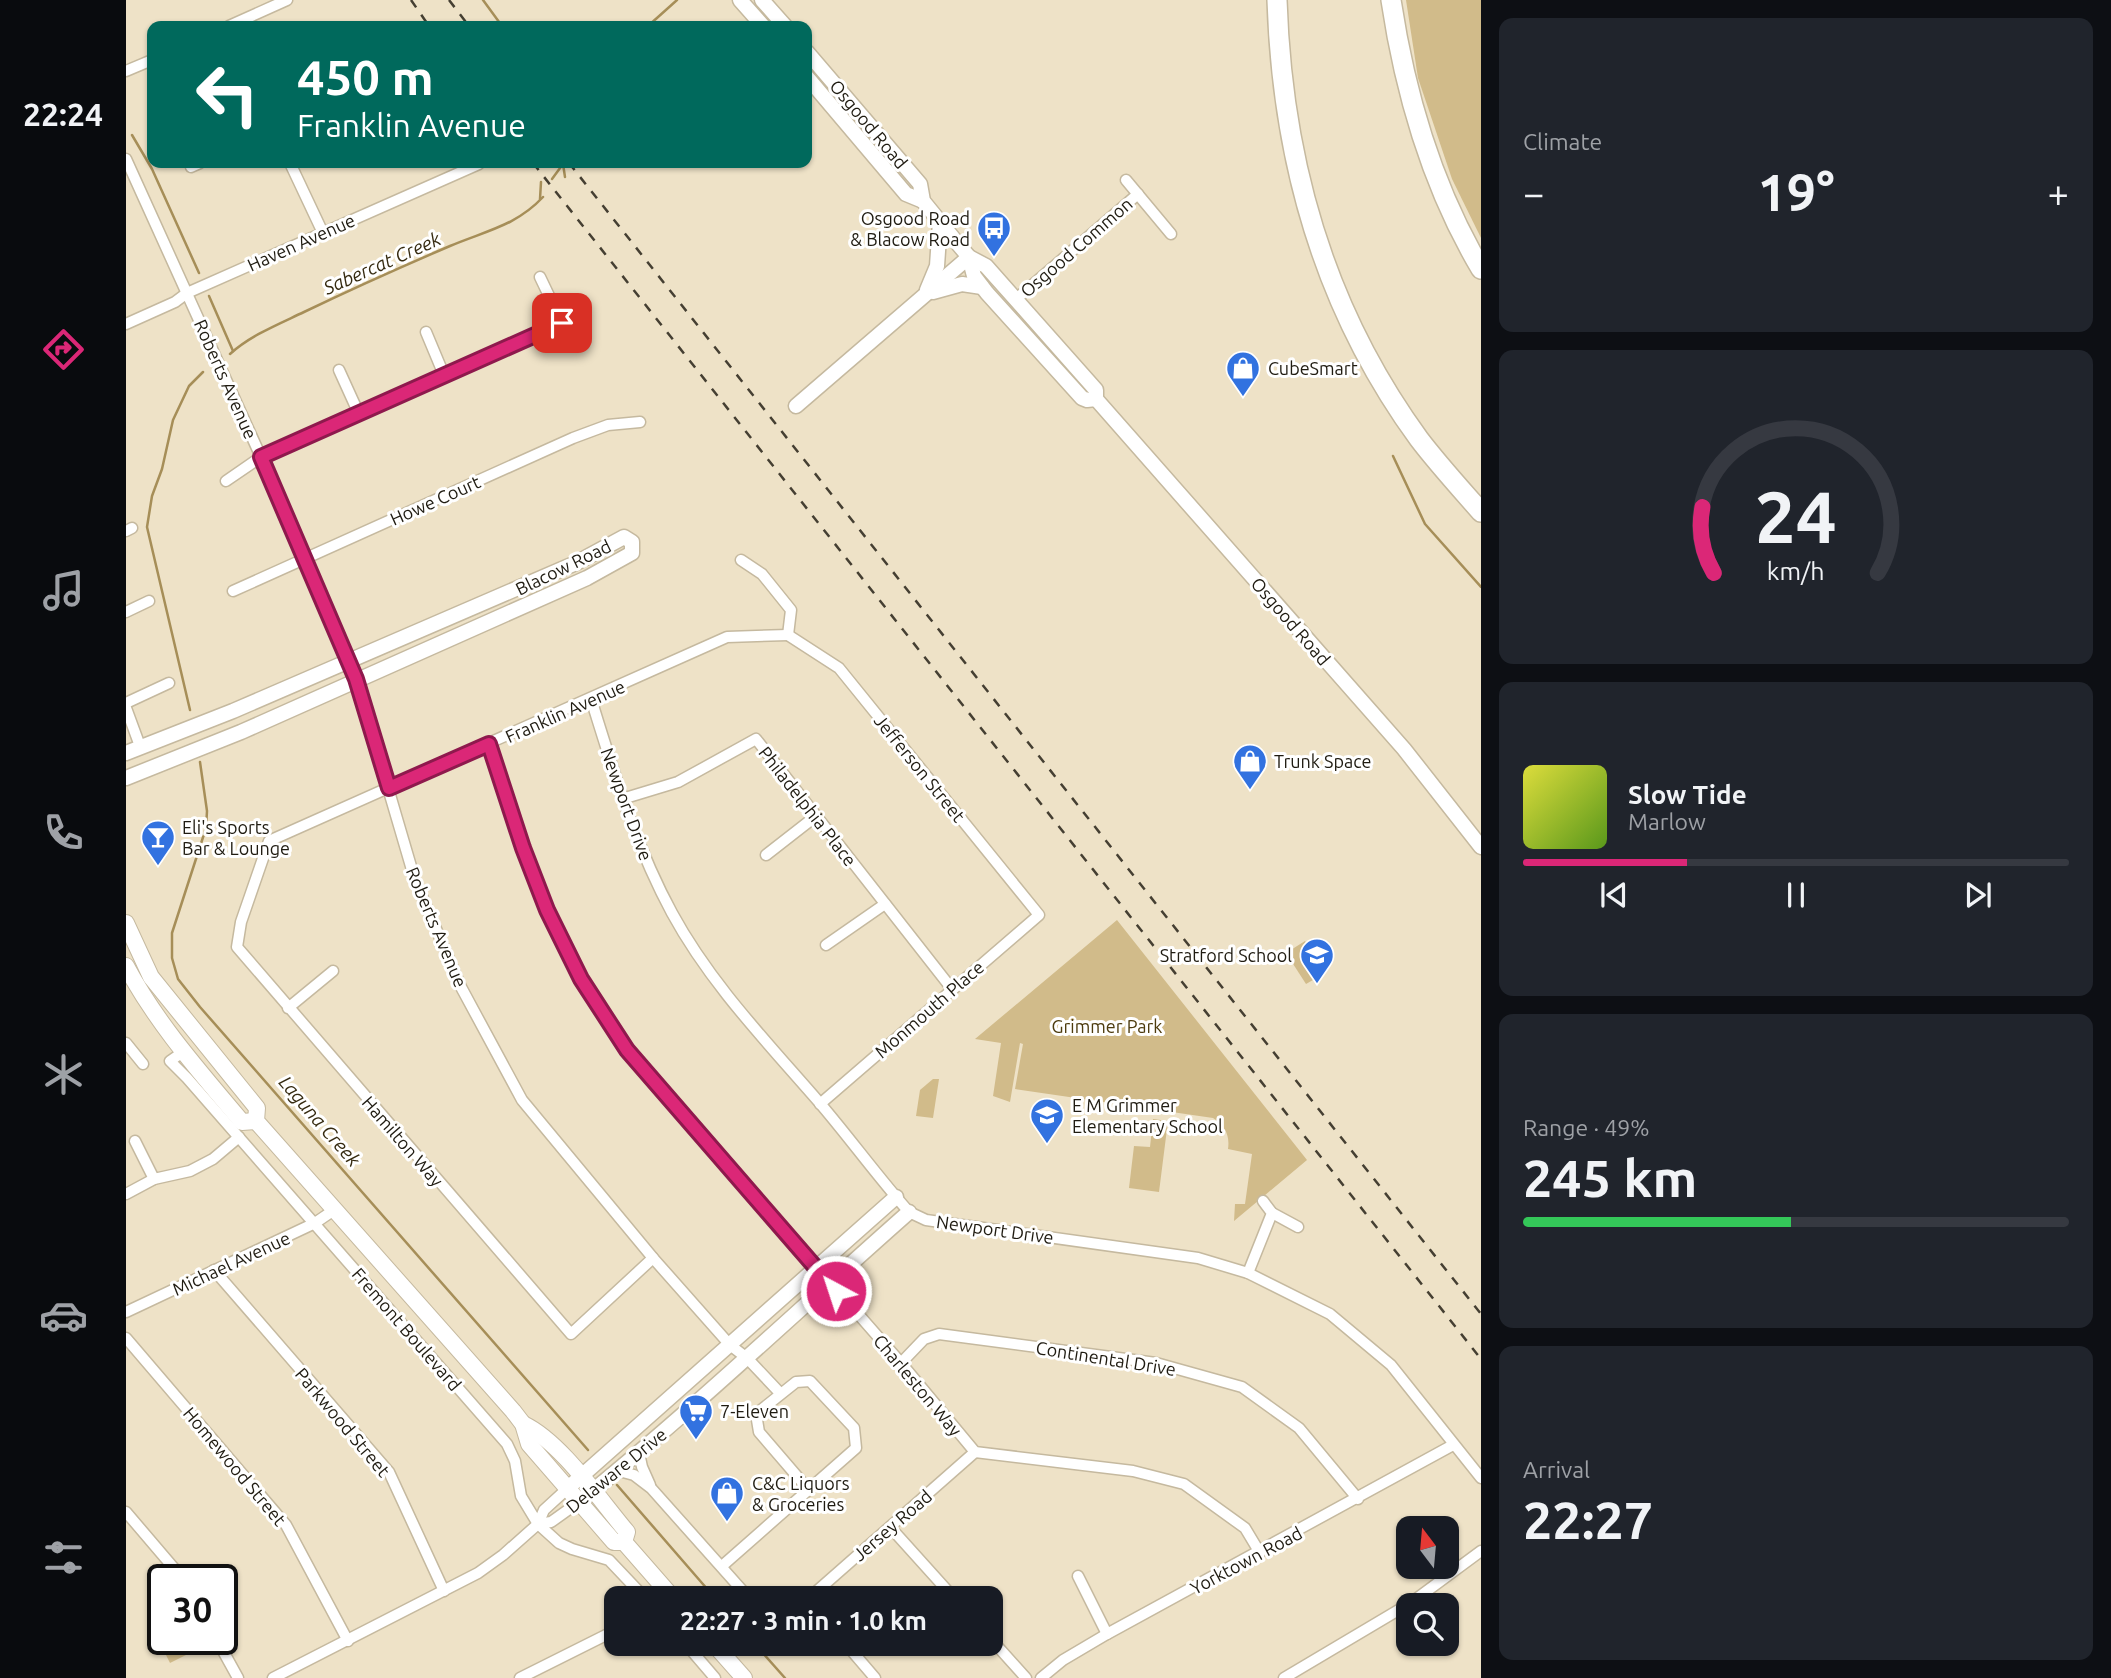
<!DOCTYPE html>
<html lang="en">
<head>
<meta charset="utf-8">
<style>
  body { margin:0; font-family:Ubuntu,sans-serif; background:#20242c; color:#f1f3f6; height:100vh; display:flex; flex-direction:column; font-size:26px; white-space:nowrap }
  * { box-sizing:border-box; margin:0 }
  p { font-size:23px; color:#9ea1a6 }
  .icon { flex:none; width:38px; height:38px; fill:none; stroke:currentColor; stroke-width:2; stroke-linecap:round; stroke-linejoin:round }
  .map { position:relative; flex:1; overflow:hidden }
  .panel { display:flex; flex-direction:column; gap:18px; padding:18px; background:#0d0f14; width:630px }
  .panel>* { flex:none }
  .hud { position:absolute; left:21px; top:21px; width:665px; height:147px; border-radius:14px; box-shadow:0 2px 5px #0004; background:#00695c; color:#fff; overflow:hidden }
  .needle { width:46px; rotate:344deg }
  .controls { position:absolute; left:1270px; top:1516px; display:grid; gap:14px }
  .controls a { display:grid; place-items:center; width:63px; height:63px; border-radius:14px; background:#171b24; box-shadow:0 2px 5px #0004; font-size:35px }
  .speed { position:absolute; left:21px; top:1564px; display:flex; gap:14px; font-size:35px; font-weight:700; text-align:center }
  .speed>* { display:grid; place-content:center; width:91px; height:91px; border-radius:50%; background:#171b24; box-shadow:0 2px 5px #0004; line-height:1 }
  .speed .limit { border:4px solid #111; border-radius:10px; background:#fff; color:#111 }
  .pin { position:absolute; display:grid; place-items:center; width:60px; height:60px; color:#fff; margin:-30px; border-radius:14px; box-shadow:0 4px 10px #0006 }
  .me { position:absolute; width:77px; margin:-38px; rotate:320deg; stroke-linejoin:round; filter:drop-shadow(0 0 5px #0008) }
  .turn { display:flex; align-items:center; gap:24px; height:147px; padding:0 35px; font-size:32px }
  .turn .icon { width:91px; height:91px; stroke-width:2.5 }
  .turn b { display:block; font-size:49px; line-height:60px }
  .big { font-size:52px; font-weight:700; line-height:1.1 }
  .panel .widget { flex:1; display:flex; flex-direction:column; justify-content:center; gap:10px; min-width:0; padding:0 24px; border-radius:14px; background:#20242c }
  .panel .dial { align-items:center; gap:0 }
  .dial svg { height:182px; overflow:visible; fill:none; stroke:#363941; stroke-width:7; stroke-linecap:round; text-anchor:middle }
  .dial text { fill:#f1f3f6; stroke:none }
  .song { display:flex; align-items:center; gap:21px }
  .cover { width:84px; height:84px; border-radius:10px; background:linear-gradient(135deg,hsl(60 70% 55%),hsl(90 70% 35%)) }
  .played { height:7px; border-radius:4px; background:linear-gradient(90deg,#db2777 30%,#363941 30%) }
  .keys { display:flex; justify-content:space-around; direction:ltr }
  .heat { display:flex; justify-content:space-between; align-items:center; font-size:38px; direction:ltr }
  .charge { height:10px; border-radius:5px; background:linear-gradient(90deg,#34c759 49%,#363941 0) }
  .trip { position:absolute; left:478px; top:1586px; width:399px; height:70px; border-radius:14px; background:#171b24; box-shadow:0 2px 5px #0004; font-weight:700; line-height:70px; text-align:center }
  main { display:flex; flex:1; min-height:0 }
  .tab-bar { display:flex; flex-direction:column; width:126px; justify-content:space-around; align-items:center; background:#090b0e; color:#9ea1a6 }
  .tab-bar .icon { width:49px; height:49px }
  .tab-bar .selected { color:#db2777 }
  .tab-bar b { font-size:32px; color:#f1f3f6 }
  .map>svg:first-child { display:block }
  .green { fill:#d1bb8a }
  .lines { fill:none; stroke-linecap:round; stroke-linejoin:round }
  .stream { stroke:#a68e58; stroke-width:2.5 }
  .street-casing { stroke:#c5b99f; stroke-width:13 }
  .secondary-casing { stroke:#c5b99f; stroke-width:17 }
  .primary-casing { stroke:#c5b99f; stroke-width:18 }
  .highway-casing { stroke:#c5b99f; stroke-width:22 }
  .street { stroke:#fff; stroke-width:10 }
  .secondary { stroke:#fff; stroke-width:14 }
  .primary { stroke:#fff; stroke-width:16 }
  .highway { stroke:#fff; stroke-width:19 }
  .rail { stroke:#453f32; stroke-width:2.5; stroke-dasharray:9 9; stroke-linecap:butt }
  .route-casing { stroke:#8e194d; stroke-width:18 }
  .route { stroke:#db2777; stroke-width:12 }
  .labels { text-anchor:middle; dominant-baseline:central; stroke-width:6; stroke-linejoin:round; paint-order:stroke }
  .street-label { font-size:18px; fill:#1f1b11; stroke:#fff }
  .poi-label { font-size:18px; fill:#1f1b11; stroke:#fff; text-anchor:start }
  .park-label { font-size:18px; fill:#4d3b0e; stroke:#fff }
  .water-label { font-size:19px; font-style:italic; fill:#362b11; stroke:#fff }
</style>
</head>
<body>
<main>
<nav class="tab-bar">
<b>22:24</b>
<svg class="icon selected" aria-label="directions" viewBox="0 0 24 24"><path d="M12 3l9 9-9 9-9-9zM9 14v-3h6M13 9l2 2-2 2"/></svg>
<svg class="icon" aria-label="music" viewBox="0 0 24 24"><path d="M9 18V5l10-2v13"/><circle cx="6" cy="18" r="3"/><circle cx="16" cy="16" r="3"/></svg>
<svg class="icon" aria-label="phone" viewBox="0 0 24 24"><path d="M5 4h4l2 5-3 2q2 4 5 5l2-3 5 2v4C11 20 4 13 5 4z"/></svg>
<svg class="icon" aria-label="climate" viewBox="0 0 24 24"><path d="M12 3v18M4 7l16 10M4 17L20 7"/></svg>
<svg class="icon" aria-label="car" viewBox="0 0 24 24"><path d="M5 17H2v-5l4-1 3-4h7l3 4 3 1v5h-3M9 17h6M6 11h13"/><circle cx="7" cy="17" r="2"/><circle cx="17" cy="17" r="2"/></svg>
<svg class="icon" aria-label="filters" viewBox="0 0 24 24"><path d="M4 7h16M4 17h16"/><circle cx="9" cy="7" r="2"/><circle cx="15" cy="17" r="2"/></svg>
</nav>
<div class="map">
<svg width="1355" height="1678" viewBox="0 0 1355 1678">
  <rect width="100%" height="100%" fill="#eee2c7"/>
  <!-- green -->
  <g class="green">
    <path d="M1280,0H1355V238L1326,179L1292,78Z"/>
    <path d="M991,920L1181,1160L1108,1221L1109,1204H1119L1126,1154L1102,1149C1104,1135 1099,1126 1087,1118L889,1089L897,1044L894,1043L884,1102L867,1096L875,1043L849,1039Z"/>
    <path d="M1179,941L1199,973L1180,984L1160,953Z"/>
    <path d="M807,1079H813L807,1118L790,1116L794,1090Z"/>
    <path d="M1027,1119L1042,1121L1033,1192L1003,1188L1008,1146L1024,1147Z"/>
    <path d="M41,1640H57L64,1653L44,1663L34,1643Z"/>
  </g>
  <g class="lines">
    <!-- stream -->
    <g class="stream">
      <path d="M357,0L376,26"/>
      <path d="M522,26L551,0"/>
      <path d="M6,135L26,169L73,273"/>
      <path d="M429,163L437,164"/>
      <path d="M437,164L439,177"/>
      <path d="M426,179L437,164"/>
      <path d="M414,199L415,182"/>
      <path d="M83,296L107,351"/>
      <path d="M104,354C125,335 153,324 178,312C226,289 275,267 324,246C359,231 390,226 417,197"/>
      <path d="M1267,456L1299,524L1355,587"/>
      <path d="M64,710L21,527L26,496L36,469L47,420L63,386L77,372"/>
      <path d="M74,762L81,811L80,828L46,933V958L52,979L74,1007L462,1450"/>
      <path d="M491,1485L589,1598"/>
      <path d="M628,1643L659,1678"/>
    </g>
    <!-- street casing -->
    <g class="street-casing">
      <g id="street">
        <path d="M103,26L161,0"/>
        <path d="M0,71L26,60"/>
        <path d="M0,159L135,457L230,679L289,880L335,987L396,1100L527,1258L604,1345L621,1358L654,1393"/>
        <path d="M164,163L197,233"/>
        <path d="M65,167L74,163"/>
        <path d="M1000,180L1045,234"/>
        <path d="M889,300L1012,194"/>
        <path d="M0,324L49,302L61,293L353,164"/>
        <path d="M300,332L318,375"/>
        <path d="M213,370L233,414"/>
        <path d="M100,481L135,457L436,323L414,277"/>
        <path d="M0,531L6,528"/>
        <path d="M615,560L636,574L665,610L662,635"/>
        <path d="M107,591L447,438L482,425L514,422"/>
        <path d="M0,612L23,601"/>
        <path d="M662,635L713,668L913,915L694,1104"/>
        <path d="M465,699C488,772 509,845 546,913C584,983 640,1041 692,1101C723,1137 751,1176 783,1212L800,1220L1072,1258L1122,1273L1204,1314L1265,1365L1355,1478"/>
        <path d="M0,703L43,683"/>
        <path d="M0,708L14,746"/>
        <path d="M363,744L397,848L421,910L455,979L501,1050L775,1363L849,1452L1007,1471L1058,1484L1119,1528L1134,1553"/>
        <path d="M496,799L552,782L630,739L826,989"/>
        <path d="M640,855L690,816"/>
        <path d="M700,945L759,904"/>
        <path d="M162,1008L207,971"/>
        <path d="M0,1043L17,1064"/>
        <path d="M57,1052L44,1061L61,1078L381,1444L389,1461L395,1496L412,1524L433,1543L446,1549L483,1560L519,1598"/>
        <path d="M9,1141L28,1179"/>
        <path d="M0,1194L28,1179L64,1171L87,1159L113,1137"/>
        <path d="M1146,1213L1172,1227"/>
        <path d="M527,1258L445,1334L111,947L115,922L143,841L601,637L662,635"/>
        <path d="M88,1270L263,1472L318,1591"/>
        <path d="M1122,1273L1146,1213L1137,1201"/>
        <path d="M0,1312L189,1223L208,1210"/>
        <path d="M0,1338L160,1525L222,1641"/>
        <path d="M775,1363L798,1339L813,1334L1030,1363L1116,1387L1173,1428L1232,1499"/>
        <path d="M513,1453L516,1467L524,1485"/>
        <path d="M493,1471L508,1475L525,1488L623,1598"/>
        <path d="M0,1512L58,1580"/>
        <path d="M412,1524L425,1522L453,1502"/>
        <path d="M764,1527L828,1598"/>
        <path d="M596,1566L730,1448L728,1428L684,1381L670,1382L630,1414L633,1432L682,1489"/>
        <path d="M952,1576L981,1634"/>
        <path d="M683,1598L849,1452"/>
        <path d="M864,1638L900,1678"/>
        <path d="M91,1640L112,1678"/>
        <path d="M559,1643L589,1678"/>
        <path d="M719,1643L749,1678"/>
        <path d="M147,1678L352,1573L377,1555L412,1524L418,1510L442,1488"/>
        <path d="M394,1678L490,1630"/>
        <path d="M915,1678L937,1660L981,1634L1327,1445"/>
        <path d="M1158,1678L1286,1602L1355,1551"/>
      </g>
    </g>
    <!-- secondary casing -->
    <g class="secondary-casing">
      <g id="secondary">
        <path d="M614,0L637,26"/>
        <path d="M636,0L659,26"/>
        <path d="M681,52L794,184L797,201L832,244L843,257L860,266L970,390V399L1278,749L1355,847"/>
        <path d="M681,77L780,194L797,201"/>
        <path d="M843,257L848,276L861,293L956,398L961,400L970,399"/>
        <path d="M801,290L811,266L814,222"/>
        <path d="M807,292L836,284L856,287"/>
        <path d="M670,406L843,257"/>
        <path d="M0,753L107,711L450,563L498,537L506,542V553L461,578L115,732L0,778"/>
        <path d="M442,1488L770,1197"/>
        <path d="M453,1502C567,1410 673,1309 783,1212"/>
      </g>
    </g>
    <!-- primary casing -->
    <g class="primary-casing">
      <g id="primary">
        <path d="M0,923L25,977L131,1108L130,1121L387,1411L397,1424L403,1444L488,1542H498L547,1598"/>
        <path d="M0,966C31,1024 74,1072 116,1122L130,1121"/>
        <path d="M397,1424C435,1442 473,1499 501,1532L498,1542"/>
        <path d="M587,1643L618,1678"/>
      </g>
    </g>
    <!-- highway casing -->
    <g class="highway-casing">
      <g id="highway">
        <path d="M1151,0C1156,160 1198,309 1293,439C1312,464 1334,488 1355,512"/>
        <path d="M1265,0C1279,93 1307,188 1355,269"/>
      </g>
    </g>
    <!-- street -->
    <use href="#street" class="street"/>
    <!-- secondary -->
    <use href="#secondary" class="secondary"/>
    <!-- primary -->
    <use href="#primary" class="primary"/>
    <!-- highway -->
    <use href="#highway" class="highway"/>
    <!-- rail -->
    <g class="rail">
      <path d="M285,0L303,26"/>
      <path d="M323,0L343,26"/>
      <path d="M407,163L1355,1359"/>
      <path d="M443,163L1355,1314"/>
    </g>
  </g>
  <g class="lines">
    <!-- route casing -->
    <g class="route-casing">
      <path id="route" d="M436,323L135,457L230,679L263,788L363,744L397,848L421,910L455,979L501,1050L710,1291"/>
    </g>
    <!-- route -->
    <use href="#route" class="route"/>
  </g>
  <!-- icons -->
  <defs>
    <g id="bus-pin" transform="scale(1.75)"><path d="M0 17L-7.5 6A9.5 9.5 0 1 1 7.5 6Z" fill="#3272e0" stroke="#fff"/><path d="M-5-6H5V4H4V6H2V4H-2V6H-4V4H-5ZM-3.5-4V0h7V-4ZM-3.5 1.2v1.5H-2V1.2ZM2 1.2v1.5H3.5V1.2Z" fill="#fff"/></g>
    <g id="shop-pin" transform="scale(1.75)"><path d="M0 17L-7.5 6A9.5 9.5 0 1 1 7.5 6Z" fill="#3272e0" stroke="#fff"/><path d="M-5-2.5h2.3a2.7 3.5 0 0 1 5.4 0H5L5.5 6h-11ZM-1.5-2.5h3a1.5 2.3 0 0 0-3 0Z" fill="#fff"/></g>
    <g id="bar-pin" transform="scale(1.75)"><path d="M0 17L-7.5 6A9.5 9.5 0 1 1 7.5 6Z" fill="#3272e0" stroke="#fff"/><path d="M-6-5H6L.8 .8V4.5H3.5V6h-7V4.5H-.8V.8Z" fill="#fff"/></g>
    <g id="school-pin" transform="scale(1.75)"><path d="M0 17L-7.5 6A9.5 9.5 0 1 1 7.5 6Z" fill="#3272e0" stroke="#fff"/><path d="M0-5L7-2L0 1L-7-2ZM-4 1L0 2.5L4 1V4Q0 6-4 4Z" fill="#fff"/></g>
    <g id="supermarket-pin" transform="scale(1.75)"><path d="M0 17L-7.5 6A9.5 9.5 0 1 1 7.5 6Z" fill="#3272e0" stroke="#fff"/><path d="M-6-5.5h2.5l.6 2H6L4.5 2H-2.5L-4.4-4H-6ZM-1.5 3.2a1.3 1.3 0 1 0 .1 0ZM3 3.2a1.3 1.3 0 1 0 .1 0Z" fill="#fff"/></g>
  </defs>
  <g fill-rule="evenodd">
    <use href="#bus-pin" x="868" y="228"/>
    <use href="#shop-pin" x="1117" y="368"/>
    <use href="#shop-pin" x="1124" y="761"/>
    <use href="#bar-pin" x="32" y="837"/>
    <use href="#school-pin" x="1191" y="955"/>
    <use href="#school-pin" x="921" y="1115"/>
    <use href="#supermarket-pin" x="570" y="1411"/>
    <use href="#shop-pin" x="601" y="1493"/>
  </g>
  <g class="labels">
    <!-- street labels -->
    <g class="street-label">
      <text transform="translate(743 124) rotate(50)">Osgood Road</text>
      <text transform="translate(175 242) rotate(-24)">Haven Avenue</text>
      <text transform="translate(950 247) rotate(-41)">Osgood Common</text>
      <text transform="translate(100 379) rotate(66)">Roberts Avenue</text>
      <text transform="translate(309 500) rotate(-24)">Howe Court</text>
      <text transform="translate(437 567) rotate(-26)">Blacow Road</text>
      <text transform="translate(1165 621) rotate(49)">Osgood Road</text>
      <text transform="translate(439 711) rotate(-24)">Franklin Avenue</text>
      <text transform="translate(794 768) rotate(51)">Jefferson Street</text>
      <text transform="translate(501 804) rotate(70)">Newport Drive</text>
      <text transform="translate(682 806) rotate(52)">Philadelphia Place</text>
      <text transform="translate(311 927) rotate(67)">Roberts Avenue</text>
      <text transform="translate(803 1009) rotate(-41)">Monmouth Place</text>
      <text transform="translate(277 1141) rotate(49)">Hamilton Way</text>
      <text transform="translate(869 1229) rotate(8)">Newport Drive</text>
      <text transform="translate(105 1263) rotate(-25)">Michael Avenue</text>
      <text transform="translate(281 1329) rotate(49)">Fremont Boulevard</text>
      <text transform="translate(980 1358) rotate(9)">Continental Drive</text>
      <text transform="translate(792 1385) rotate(50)">Charleston Way</text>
      <text transform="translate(217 1422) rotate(50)">Parkwood Street</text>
      <text transform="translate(109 1466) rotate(50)">Homewood Street</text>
      <text transform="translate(490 1470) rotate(-39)">Delaware Drive</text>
      <text transform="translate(766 1525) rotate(-41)">Jersey Road</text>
      <text transform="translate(1120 1560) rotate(-28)">Yorktown Road</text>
    </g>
    <!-- poi labels -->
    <g class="poi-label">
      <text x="844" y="218" text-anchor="end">Osgood Road<tspan x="844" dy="21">&amp; Blacow Road</tspan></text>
      <text x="1142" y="368">CubeSmart</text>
      <text x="1148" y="761">Trunk Space</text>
      <text x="56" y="827">Eli's Sports<tspan x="56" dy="21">Bar &amp; Lounge</tspan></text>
      <text x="1166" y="955" text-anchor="end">Stratford School</text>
      <text x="946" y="1105">E M Grimmer<tspan x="946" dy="21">Elementary School</tspan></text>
      <text x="594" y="1411">7-Eleven</text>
      <text x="626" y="1483">C&amp;C Liquors<tspan x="626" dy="21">&amp; Groceries</tspan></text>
    </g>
    <!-- park labels -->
    <g class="park-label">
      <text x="981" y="1026">Grimmer Park</text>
    </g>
    <!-- water labels -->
    <g class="water-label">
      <text transform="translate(256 263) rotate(-24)">Sabercat Creek</text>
      <text transform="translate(194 1121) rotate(49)">Laguna Creek</text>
    </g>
  </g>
</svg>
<div class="controls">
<a><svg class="needle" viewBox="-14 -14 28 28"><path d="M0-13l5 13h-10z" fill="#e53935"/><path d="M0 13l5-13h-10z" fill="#9ea1a6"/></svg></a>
<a><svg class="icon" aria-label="search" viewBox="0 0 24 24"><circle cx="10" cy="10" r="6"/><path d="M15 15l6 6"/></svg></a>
</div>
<div class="speed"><div class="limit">30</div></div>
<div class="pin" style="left:436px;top:323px;background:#d93025"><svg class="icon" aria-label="arrive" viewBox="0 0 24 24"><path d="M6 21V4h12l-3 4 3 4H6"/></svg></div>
<svg class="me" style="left:710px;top:1291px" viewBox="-20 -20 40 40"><circle r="17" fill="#db2777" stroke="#fff" stroke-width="3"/><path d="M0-11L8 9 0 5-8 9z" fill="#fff"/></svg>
<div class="trip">22:27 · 3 min · 1.0 km</div>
<div class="hud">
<div class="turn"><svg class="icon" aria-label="left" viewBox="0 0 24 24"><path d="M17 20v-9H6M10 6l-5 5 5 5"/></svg><div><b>450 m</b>Franklin Avenue</div></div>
</div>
</div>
<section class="panel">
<div class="widget"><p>Climate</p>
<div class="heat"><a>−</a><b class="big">19°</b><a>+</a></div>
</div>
<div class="widget dial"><svg viewBox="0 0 100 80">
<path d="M14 69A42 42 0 1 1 86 69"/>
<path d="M14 69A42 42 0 0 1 9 40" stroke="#db2777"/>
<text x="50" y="56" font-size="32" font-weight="700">24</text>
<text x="50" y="72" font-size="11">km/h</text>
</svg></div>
<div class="widget">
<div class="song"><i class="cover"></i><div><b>Slow Tide</b><p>Marlow</p></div></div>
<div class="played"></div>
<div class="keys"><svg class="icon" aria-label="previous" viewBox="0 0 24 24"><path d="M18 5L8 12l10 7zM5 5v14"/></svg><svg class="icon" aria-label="pause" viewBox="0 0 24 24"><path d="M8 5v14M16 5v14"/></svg><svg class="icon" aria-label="next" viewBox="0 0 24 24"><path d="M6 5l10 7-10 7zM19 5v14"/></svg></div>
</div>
<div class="widget"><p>Range · 49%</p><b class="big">245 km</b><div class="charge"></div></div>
<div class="widget"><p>Arrival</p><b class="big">22:27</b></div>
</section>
</main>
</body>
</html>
